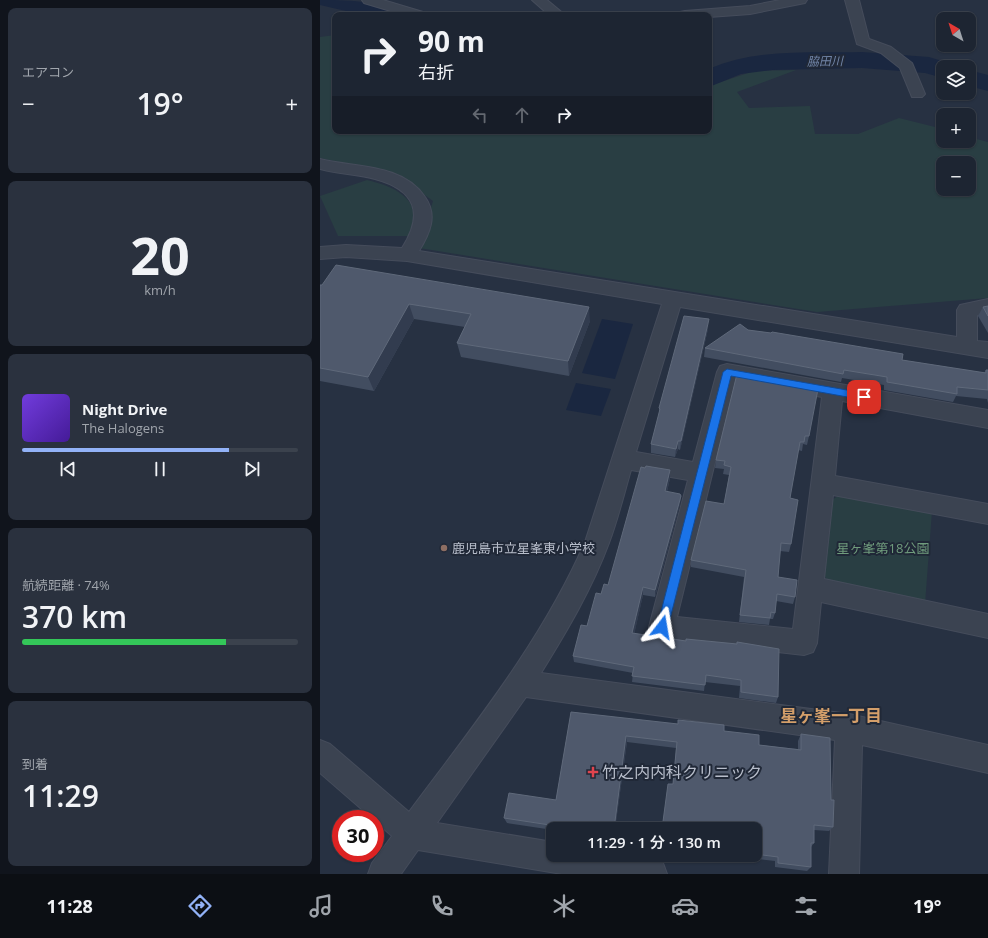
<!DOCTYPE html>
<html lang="ja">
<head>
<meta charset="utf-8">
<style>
  body { margin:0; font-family:"Open Sans","Noto Sans JP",sans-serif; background:#2a313e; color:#f1f3f6; height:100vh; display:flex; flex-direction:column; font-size:15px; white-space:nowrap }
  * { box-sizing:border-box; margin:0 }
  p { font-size:13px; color:#a0a5ac }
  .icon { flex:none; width:22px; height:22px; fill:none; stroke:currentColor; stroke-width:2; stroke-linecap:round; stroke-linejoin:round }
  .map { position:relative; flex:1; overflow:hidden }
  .drawer { display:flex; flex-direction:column; gap:8px; padding:8px; background:#10141c; width:320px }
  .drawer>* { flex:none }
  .banner { position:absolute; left:12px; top:12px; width:380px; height:122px; border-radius:8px; box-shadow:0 1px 3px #0004,0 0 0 1px #3b424d; background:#1d2532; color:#f1f3f6; overflow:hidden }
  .needle { width:26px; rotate:321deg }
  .fabs { position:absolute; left:616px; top:12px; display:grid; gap:8px }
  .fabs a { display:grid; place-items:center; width:40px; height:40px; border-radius:8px; background:#1d2532; box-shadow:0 1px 3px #0004,0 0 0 1px #3b424d; font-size:20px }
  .speed { position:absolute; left:12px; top:810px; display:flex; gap:8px; font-size:20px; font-weight:700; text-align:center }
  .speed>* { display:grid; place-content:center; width:52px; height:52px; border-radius:50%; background:#1d2532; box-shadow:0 1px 3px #0004,0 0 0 1px #3b424d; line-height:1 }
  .speed .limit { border:6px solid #d22; background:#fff; color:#111 }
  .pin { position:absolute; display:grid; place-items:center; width:34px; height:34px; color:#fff; margin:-17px; border-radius:8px; box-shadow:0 2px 6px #0006 }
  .me { position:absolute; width:44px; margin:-22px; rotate:14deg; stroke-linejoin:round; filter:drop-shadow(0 0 3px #0008) }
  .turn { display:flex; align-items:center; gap:14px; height:84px; padding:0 20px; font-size:18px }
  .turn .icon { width:52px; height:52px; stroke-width:2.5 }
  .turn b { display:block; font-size:28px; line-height:34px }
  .lanes { display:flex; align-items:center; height:38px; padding:0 20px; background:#0003; justify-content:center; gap:20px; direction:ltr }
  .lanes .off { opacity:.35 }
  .big { font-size:30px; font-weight:600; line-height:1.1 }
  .drawer .card { flex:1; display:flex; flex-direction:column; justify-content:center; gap:6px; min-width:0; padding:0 14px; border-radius:8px; background:#2a313e }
  .drawer .dial { align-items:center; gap:0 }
  .dial b { font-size:52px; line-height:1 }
  .song { display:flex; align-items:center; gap:12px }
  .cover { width:48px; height:48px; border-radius:6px; background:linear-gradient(135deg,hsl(260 70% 55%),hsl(260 70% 35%)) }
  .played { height:4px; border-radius:2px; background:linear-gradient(90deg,#92b2f7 75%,#3b424d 75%) }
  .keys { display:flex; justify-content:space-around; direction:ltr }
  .heat { display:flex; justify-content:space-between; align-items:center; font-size:22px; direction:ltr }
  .charge { height:6px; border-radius:3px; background:linear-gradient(90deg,#34c759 74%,#3b424d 0) }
  .trip { position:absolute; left:226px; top:822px; width:216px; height:40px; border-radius:8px; background:#1d2532; box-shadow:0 1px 3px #0004,0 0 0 1px #3b424d; font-weight:600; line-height:40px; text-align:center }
  .menu { display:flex; height:64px; justify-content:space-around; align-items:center; background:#0c0f14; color:#a0a5ac }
  .menu .icon { width:28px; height:28px }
  .menu .on { color:#92b2f7 }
  .menu b { font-size:18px; color:#f1f3f6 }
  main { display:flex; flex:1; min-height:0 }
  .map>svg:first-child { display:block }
  .green { fill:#293e43; fill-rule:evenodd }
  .water { fill:#1a2740 }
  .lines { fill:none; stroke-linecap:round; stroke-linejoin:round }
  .river { fill:#1a2740; fill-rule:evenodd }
  .minor-casing { stroke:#454c5b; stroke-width:2 }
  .minor { fill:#3b4351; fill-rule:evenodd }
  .wall { fill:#424d60 }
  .shaded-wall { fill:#323c4f }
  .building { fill:#4f596c; stroke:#5f697a }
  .route { fill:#1a73e8; stroke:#114b97 }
  .education-dot { fill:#8d6e63; stroke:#202837; stroke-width:1.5 }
  .health-dot { fill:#e0444e; stroke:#202837; stroke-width:1.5 }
  .labels { text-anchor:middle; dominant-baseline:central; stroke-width:4; stroke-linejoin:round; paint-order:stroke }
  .far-water-label { font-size:12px; font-style:italic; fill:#7286a9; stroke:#202837 }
  .poi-label { font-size:13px; fill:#b8becb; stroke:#202837; text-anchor:start }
  .park-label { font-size:13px; fill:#709c7d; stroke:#202837 }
  .near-poi-label { font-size:16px; fill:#b8becb; stroke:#202837; text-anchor:start }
  .near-neighbourhood-label { font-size:17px; font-weight:bold; fill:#d49f6a; stroke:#202837 }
</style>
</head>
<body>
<main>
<section class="drawer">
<div class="card"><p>エアコン</p>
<div class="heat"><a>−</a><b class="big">19°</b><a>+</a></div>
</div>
<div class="card dial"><b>20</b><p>km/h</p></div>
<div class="card">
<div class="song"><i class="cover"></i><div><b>Night Drive</b><p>The Halogens</p></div></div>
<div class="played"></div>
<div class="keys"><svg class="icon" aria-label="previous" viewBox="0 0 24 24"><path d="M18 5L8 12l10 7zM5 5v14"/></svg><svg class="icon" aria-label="pause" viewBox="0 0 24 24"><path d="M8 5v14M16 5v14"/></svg><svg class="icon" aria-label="next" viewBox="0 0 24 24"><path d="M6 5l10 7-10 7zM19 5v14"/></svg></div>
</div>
<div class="card"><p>航続距離 · 74%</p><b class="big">370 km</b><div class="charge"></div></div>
<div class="card"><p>到着</p><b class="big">11:29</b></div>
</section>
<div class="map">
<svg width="668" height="874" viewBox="0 0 668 874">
  <rect width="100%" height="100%" fill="#273142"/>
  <!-- green -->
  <g class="green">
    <path d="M15,35V131H389V86L434,71L476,70L417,92L429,108L490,106L495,134H538L579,118L623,129V141H649V137L668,142V298L497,312L99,248L113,201L88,183L67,173L0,158V37ZM623,163H649V189H623Z"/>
    <path d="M47,180C68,185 97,195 94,221C93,226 90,231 88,236H18L0,196Z"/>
    <path d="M520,494L612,511L605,604L510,582L504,576L511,501Z"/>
  </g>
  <!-- water -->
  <g class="water">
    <path d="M282,319L313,324L295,379L262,373Z"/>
    <path d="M256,383L291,389L281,416L246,410Z"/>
  </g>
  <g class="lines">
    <!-- river -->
    <g class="river">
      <path d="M0,0C20,0 67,0 79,15H43L0,5Z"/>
      <path d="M542,52L609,57L632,64L634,67H623V78L605,73L542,68L452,70L421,74L389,87V69C436,48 492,53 542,52Z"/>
      <path d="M649,70L668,75V91L649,86Z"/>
    </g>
    <!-- minor casing -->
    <g class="minor-casing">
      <g id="minor">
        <path d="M42,0H63L103,12L105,15H84L44,3Z"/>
        <path d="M212,0H227L245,15H229Z"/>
        <path d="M460,0H487L485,3L430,14L389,17V15H358L360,12L365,11L430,6Z"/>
        <path d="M525,0H539L549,39L571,47L592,63L605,94L602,97H592L580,68L561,53L537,44Z"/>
        <path d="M0,159C35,168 82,163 105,197C118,215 110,233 99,251L637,337V310L640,305L668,299V313L657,315V341L668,342V358L360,307L316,452L373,462L397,372L400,366L407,364L668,410V428L522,401L515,476L668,504V524L513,495L504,579L668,614V638L501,602L497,643L493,652L484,655L342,639L333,636L329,627L368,480L311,470C304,494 298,519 289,543C272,589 247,631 221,673L529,714L668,745V773L542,745L539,874H509L515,740L206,697L117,823L233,842V855C269,855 309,849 343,863L347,874H242L98,850L81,874H48L52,863L72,836L55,821V819H53L0,773V740L10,744L89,812C153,726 222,641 265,542L342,304L87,261L26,257L0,259V247L26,245L82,248C104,214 96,190 55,179C37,174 18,174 0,169ZM415,381L502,397L473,629L357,617Z"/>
      </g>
    </g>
    <!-- minor -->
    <use href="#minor" class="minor"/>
  </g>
  <!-- wall -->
  <g class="wall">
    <path d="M0,285L270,321L249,376L141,357L137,343L145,327L94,319L54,391L0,381Z"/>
    <path d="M668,306V333L658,316L663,307Z"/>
    <path d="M388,329L360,450L358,449L355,457L331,453V444L339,415V408Z"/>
    <path d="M428,330L582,360L664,373L666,370H668V403L667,399L636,396L633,402L564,390V385L522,378L521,382L384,357L385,348Z"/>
    <path d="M417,374L489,436L487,445L483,444L482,451L478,450L470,498L471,544L469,552L460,551L458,577L475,597L473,604L456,601L455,613L453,619H450L449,625L419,622L424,577L371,567V560L404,504L409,475L403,474L404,469L395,468L396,460Z"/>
    <path d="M325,468L350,470V478L347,492L361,496L360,504L335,597L323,595L314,634L366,641L458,697L456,703L419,698L420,686L385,682L384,691L312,682L313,673L254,662L253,656L281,594L288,585Z"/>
    <path d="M251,712L404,731L439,745L478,749V741L481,734L511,800L513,827L509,831L494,830V843L491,847V867L487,871L455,867V861L406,855H435V829L353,784L356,748L307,742L295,829H233V830L187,823L184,818L236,800Z"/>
  </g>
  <!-- shaded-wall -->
  <g class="shaded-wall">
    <path d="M89,304L94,319L54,391L48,377Z"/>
    <path d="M269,307L270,321L249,376L248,361Z"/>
    <path d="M389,319L388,329L360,450L361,441Z"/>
    <path d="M358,441V449L355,457L356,449Z"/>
    <path d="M350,470V478L345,500V491Z"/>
    <path d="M361,496L360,504L335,597V590Z"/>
    <path d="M323,587V595L313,640L312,633Z"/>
    <path d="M306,736L307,742L295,829H294Z"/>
  </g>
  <!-- building -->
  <g class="building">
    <path d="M16,265L269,307L248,361L137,343L151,314L89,304L48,377L0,368V285H2Z"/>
    <path d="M668,306V316L663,307Z"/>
    <path d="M364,316L389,319L361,441H358L356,449L331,444L340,409L339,408Z"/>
    <path d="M420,324L428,330L451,333L452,332L583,354L582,360L666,373V370H668V390L637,387V394L567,382V377L524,370L523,374L385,348Z"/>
    <path d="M417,374L498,389L489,436H485L484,442H480L470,498L478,500L471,544L461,543L458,577L477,580L475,597L457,594L455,613L451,612L450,618L420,615L426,570L371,560L386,501L404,504L411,467L404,465L405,461L396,460Z"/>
    <path d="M326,466L350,470L345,491L360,494L361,496L335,590L323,587L312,633L366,641V639L417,644V642L459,649L458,697L421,692V680L386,675L385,685L312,676L314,667L253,656L261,625L267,626L276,593L281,594L284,584L288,585L321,467L325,468Z"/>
    <path d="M251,712L358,724V720L404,725V731L439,735V745L481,750V734L510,738L511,800H514L513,827L494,825V843H491V867L458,863V857L435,854V829H342L348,784H353L357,742L306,736L294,829H256L184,818L189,793L236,800Z"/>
  </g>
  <!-- route -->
  <path class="route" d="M407,369L544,393L548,397L544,400L411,376L348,627L346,630L342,632L339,630L337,627L403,372Z"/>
  <!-- markers -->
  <circle class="education-dot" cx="124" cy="548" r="4"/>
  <path class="health-dot" d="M271 766h4v4h4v4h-4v4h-4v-4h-4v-4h4z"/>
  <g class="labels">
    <!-- far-water labels -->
    <g class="far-water-label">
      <text transform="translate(505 61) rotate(-1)">脇田川</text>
    </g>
    <!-- poi labels -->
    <g class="poi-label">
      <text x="132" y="548">鹿児島市立星峯東小学校</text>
    </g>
    <!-- park labels -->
    <g class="park-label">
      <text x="563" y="548">星ヶ峯第18公園</text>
    </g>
    <!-- near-poi labels -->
    <g class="near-poi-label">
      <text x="282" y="772">竹之内内科クリニック</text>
    </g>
    <!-- near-neighbourhood labels -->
    <g class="near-neighbourhood-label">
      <text x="511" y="715">星ヶ峯一丁目</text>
    </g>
  </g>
</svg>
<div class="fabs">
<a><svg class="needle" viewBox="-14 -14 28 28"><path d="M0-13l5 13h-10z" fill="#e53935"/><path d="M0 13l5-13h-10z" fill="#a0a5ac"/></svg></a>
<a><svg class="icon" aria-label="layers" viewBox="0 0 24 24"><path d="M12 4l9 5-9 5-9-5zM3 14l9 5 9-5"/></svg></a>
<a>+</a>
<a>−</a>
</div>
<div class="speed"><div class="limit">30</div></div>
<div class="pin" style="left:544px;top:397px;background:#d93025"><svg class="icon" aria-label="arrive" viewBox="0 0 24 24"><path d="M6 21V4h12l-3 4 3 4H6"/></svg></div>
<svg class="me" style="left:342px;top:627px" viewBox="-20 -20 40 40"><path d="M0-17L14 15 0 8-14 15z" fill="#1a73e8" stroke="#fff" stroke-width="4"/></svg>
<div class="trip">11:29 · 1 分 · 130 m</div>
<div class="banner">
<div class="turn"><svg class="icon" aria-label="right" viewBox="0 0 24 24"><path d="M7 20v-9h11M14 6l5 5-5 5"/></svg><div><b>90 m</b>右折</div></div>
<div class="lanes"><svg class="icon off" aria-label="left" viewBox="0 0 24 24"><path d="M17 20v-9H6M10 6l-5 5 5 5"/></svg><svg class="icon off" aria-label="ahead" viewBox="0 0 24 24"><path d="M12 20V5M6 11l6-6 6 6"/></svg><svg class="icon" aria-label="right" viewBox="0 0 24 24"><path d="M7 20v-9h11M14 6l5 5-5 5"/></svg></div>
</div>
</div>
</main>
<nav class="menu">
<b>11:28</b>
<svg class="icon on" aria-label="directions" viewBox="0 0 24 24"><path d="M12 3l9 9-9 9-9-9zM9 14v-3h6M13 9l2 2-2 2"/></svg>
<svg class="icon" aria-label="music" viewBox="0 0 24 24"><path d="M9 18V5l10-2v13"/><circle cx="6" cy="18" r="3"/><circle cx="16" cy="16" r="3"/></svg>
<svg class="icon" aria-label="phone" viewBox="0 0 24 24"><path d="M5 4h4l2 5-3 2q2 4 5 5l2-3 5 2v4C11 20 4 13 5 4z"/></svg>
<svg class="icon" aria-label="climate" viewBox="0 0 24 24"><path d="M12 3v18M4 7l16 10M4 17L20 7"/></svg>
<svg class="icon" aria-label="car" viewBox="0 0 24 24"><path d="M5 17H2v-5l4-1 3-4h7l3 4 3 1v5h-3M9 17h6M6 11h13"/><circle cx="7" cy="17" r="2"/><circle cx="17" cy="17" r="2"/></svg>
<svg class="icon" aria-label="filters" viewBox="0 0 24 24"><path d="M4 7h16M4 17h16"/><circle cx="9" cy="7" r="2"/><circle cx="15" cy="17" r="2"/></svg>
<b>19°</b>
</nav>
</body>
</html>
